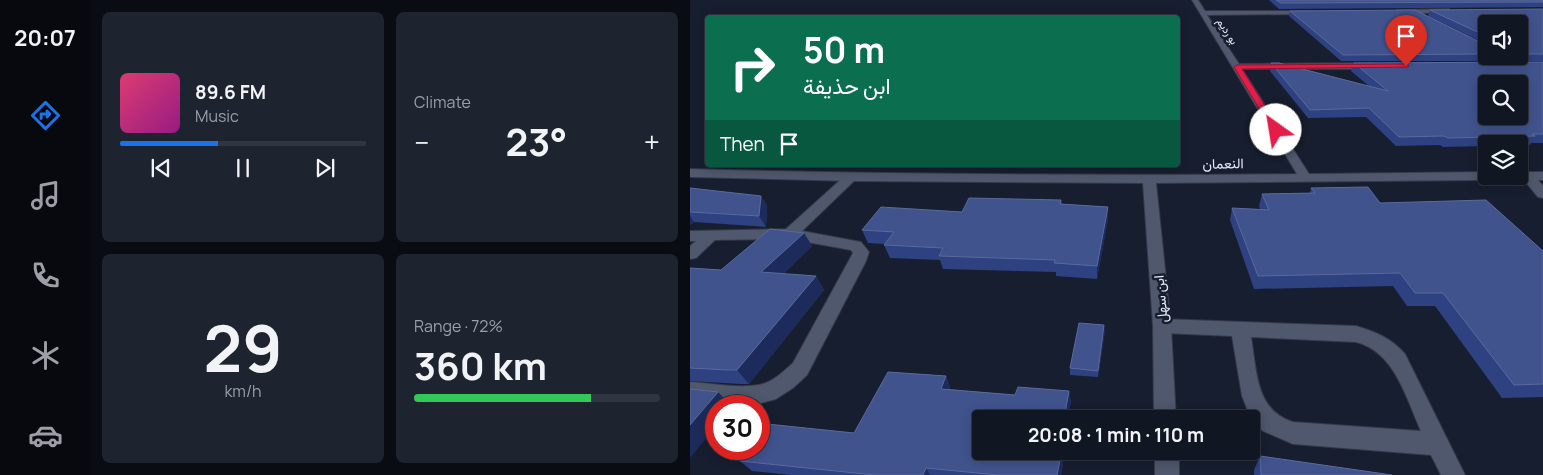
<!DOCTYPE html>
<html lang="en">
<head>
<meta charset="utf-8">
<style>
  body { margin:0; font-family:Manrope,Vazirmatn,sans-serif; background:#1e2330; color:#f1f3f6; height:100vh; display:flex; flex-direction:column; font-size:19px; white-space:nowrap }
  * { box-sizing:border-box; margin:0 }
  p { font-size:16px; color:#9c9fa6 }
  .icon { flex:none; width:28px; height:28px; fill:none; stroke:currentColor; stroke-width:2; stroke-linecap:round; stroke-linejoin:round }
  .map { position:relative; flex:1; overflow:hidden }
  .panel { display:flex; flex-direction:column; gap:12px; padding:12px; background:#090c13; width:600px }
  .panel>* { flex:none }
  .guide { position:absolute; left:15px; top:15px; width:475px; height:152px; border-radius:5px; box-shadow:0 2px 12px #0003,0 0 0 1px #303541; background:#0b6e4f; color:#fff; overflow:hidden }
  .buttons { position:absolute; left:788px; top:15px; display:grid; gap:10px }
  .buttons a { display:grid; place-items:center; width:50px; height:50px; border-radius:5px; background:#111623; box-shadow:0 2px 12px #0003,0 0 0 1px #303541; font-size:25px }
  .speed { position:absolute; left:15px; top:395px; display:flex; gap:10px; font-size:25px; font-weight:700; text-align:center }
  .speed>* { display:grid; place-content:center; width:65px; height:65px; border-radius:50%; background:#111623; box-shadow:0 2px 12px #0003,0 0 0 1px #303541; line-height:1 }
  .speed .limit { border:8px solid #d22; background:#fff; color:#111 }
  .pin { position:absolute; display:grid; place-items:center; width:42px; height:42px; color:#fff; margin:-51px -21px; border-radius:50% 50% 50% 0; rotate:-45deg; box-shadow:0 0 5px #0007 }
  .pin .icon { rotate:45deg }
  .me { position:absolute; width:55px; margin:-28px; rotate:328deg; stroke-linejoin:round; filter:drop-shadow(0 0 4px #0008) }
  .turn { display:flex; align-items:center; gap:18px; height:105px; padding:0 15px; font-size:22px }
  .turn .icon { width:65px; height:65px; stroke-width:2.5 }
  .turn b { display:block; font-size:35px; line-height:42px }
  .then { display:flex; align-items:center; height:48px; padding:0 15px; background:#0003; gap:10px; font-size:19px }
  .big { font-size:38px; font-weight:700; line-height:1.1 }
  .panel .widget { flex:1; display:flex; flex-direction:column; justify-content:center; gap:8px; min-width:0; padding:0 18px; border-radius:8px; background:#1e2330 }
  .panel .dial { align-items:center; gap:0 }
  .dial b { font-size:65px; line-height:1 }
  .song { display:flex; align-items:center; gap:15px }
  .cover { width:60px; height:60px; border-radius:8px; background:linear-gradient(135deg,hsl(340 70% 55%),hsl(310 70% 35%)) }
  .played { height:5px; border-radius:2px; background:linear-gradient(90deg,#1a73e8 40%,#303541 40%) }
  .keys { display:flex; justify-content:space-around; direction:ltr }
  .heat { display:flex; justify-content:space-between; align-items:center; font-size:28px; direction:ltr }
  .charge { height:8px; border-radius:4px; background:linear-gradient(90deg,#34c759 72%,#303541 0) }
  .panel .tiles { flex:1; display:grid; gap:12px; grid-template-columns:repeat(2,1fr) }
  .trip { position:absolute; left:282px; top:410px; width:288px; height:50px; border-radius:5px; background:#111623; box-shadow:0 2px 12px #0003,0 0 0 1px #303541; font-weight:700; line-height:50px; text-align:center }
  main { display:flex; flex:1; min-height:0 }
  .tabs { display:flex; flex-direction:column; width:90px; justify-content:space-around; align-items:center; background:#07090e; color:#9c9fa6 }
  .tabs .icon { width:35px; height:35px }
  .tabs .active { color:#1a73e8 }
  .tabs b { font-size:22px; color:#f1f3f6 }
  .map>svg:first-child { display:block }
  .lines { fill:none; stroke-linecap:round; stroke-linejoin:round }
  .lane-casing { stroke:#353848; stroke-width:2 }
  .street-casing { stroke:#353848; stroke-width:2 }
  .lane { fill:#4f586c; fill-rule:evenodd }
  .street { fill:#4f586c; fill-rule:evenodd }
  .wall { fill:#2e4181 }
  .shaded-wall { fill:#1c2b5b }
  .building { fill:#41538d; stroke:#5a6a9d; fill-rule:evenodd }
  .route { fill:#e11d48; stroke:#92132f }
  .labels { text-anchor:middle; dominant-baseline:central; stroke-width:5; stroke-linejoin:round; paint-order:stroke }
  .far-street-label { font-size:11px; fill:#e2e8f4; stroke:#171e2f }
  .street-label { font-size:14px; fill:#e2e8f4; stroke:#171e2f }
</style>
</head>
<body>
<main>
<nav class="tabs">
<b>20:07</b>
<svg class="icon active" aria-label="directions" viewBox="0 0 24 24"><path d="M12 3l9 9-9 9-9-9zM9 14v-3h6M13 9l2 2-2 2"/></svg>
<svg class="icon" aria-label="music" viewBox="0 0 24 24"><path d="M9 18V5l10-2v13"/><circle cx="6" cy="18" r="3"/><circle cx="16" cy="16" r="3"/></svg>
<svg class="icon" aria-label="phone" viewBox="0 0 24 24"><path d="M5 4h4l2 5-3 2q2 4 5 5l2-3 5 2v4C11 20 4 13 5 4z"/></svg>
<svg class="icon" aria-label="climate" viewBox="0 0 24 24"><path d="M12 3v18M4 7l16 10M4 17L20 7"/></svg>
<svg class="icon" aria-label="car" viewBox="0 0 24 24"><path d="M5 17H2v-5l4-1 3-4h7l3 4 3 1v5h-3M9 17h6M6 11h13"/><circle cx="7" cy="17" r="2"/><circle cx="17" cy="17" r="2"/></svg>
</nav>
<section class="panel">
<div class="tiles">
<div class="widget">
<div class="song"><i class="cover"></i><div><b>89.6 FM</b><p>Music</p></div></div>
<div class="played"></div>
<div class="keys"><svg class="icon" aria-label="previous" viewBox="0 0 24 24"><path d="M18 5L8 12l10 7zM5 5v14"/></svg><svg class="icon" aria-label="pause" viewBox="0 0 24 24"><path d="M8 5v14M16 5v14"/></svg><svg class="icon" aria-label="next" viewBox="0 0 24 24"><path d="M6 5l10 7-10 7zM19 5v14"/></svg></div>
</div>
<div class="widget"><p>Climate</p>
<div class="heat"><a>−</a><b class="big">23°</b><a>+</a></div>
</div>
<div class="widget dial"><b>29</b><p>km/h</p></div>
<div class="widget"><p>Range · 72%</p><b class="big">360 km</b><div class="charge"></div></div>
</div>
</section>
<div class="map">
<svg width="853" height="475" viewBox="0 0 853 475">
  <rect width="100%" height="100%" fill="#171e2f"/>
  <g class="lines">
    <!-- lane casing -->
    <g class="lane-casing">
      <g id="lane">
        <path d="M161,173L167,177L165,180L112,231L171,242L179,252L176,261L117,375L103,388L86,399L71,403L51,405L0,400V382C21,383 59,391 78,382C87,378 95,370 103,363L163,253L161,250L100,239L25,240L6,258L0,259V246L6,241H0V231L96,229L157,174Z"/>
        <path d="M472,319L666,326C686,332 701,338 715,354L775,475H751L741,455L603,444L573,431L562,421L552,396L542,336L472,333L465,331L463,326L465,321ZM561,337L666,342C705,352 716,398 731,431L603,422C565,410 567,371 561,337Z"/>
      </g>
    </g>
    <!-- street casing -->
    <g class="street-casing">
      <g id="street">
        <path d="M502,0H508L515,11H621L622,12L619,14L517,15L549,64L683,63L687,66L683,69H552L619,174L796,172V176H802L796,180L466,183L481,326L486,419H464L463,326L453,183L161,181L0,177V169C202,174 404,176 607,174Z"/>
        <path d="M759,9L762,11L761,12L707,14L704,12L707,10Z"/>
        <path d="M829,172H853V180H848L853,186V198L848,197L834,180L825,179L823,176H829Z"/>
        <rect x="465" y="451" width="24" height="24"/>
      </g>
    </g>
    <!-- lane -->
    <use href="#lane" class="lane"/>
    <!-- street -->
    <use href="#street" class="street"/>
  </g>
  <!-- wall -->
  <g class="wall">
    <path d="M579,0H853V7L589,9Z"/>
    <path d="M853,9V61H651L599,16L600,11L796,45V56H829V24H796V44L738,16L740,10Z"/>
    <path d="M853,62V143H841L840,145H829V144H796V146L753,147L750,145L706,146L676,117L618,118L580,71L581,63L680,87L661,71L664,63Z"/>
    <path d="M0,188L71,196L77,206L76,227L4,222L0,225Z"/>
    <path d="M621,188L690,203L853,251V397L812,398L745,306H717L703,286L564,289L540,220L542,208L570,209L569,206L572,194L620,193Z"/>
    <path d="M371,200L372,204L418,207V219L407,279L366,276V272L253,269L250,260L200,258L194,245L195,244L178,243L172,230Z"/>
    <path d="M114,233L122,246L93,274L126,276L134,290L59,384H51L0,381V268L31,270Z"/>
    <path d="M415,331L408,377L380,375V368Z"/>
    <path d="M256,376L260,387L259,389L325,395L379,391L381,402L377,419H291L375,451L371,475H101L62,471L50,461L164,433Z"/>
    <path d="M570,456L702,475H564V470Z"/>
  </g>
  <!-- shaded-wall -->
  <g class="shaded-wall">
    <path d="M71,196L77,206L76,227L69,216Z"/>
    <path d="M418,207V219L407,279V266Z"/>
    <path d="M0,216L4,222L0,225Z"/>
    <path d="M114,233L122,246L80,286L71,272Z"/>
    <path d="M126,276L134,290L59,384L47,370Z"/>
    <path d="M414,325L415,331L408,377V371Z"/>
    <path d="M256,376L260,387L255,399L251,389Z"/>
    <path d="M379,391L381,402L377,419H374Z"/>
    <path d="M28,392L42,406H26V426L0,458V425Z"/>
    <path d="M372,451H375L371,475H367Z"/>
    <path d="M236,468L240,475H233Z"/>
  </g>
  <!-- building -->
  <g class="building">
    <path d="M586,0H853V2L591,3Z"/>
    <path d="M853,9V54H829V24H796V36L740,10Z"/>
    <path d="M725,10L796,45V54L653,55L600,11Z"/>
    <path d="M853,62V134H842L845,136L758,138L754,136L709,137L679,108L620,110L581,63H589L698,91L664,63ZM796,84H829V116H796Z"/>
    <path d="M678,187L690,203L796,200L853,251V384L824,385L753,293H725L710,273L568,276L542,208L579,210L572,194L625,193L621,188Z"/>
    <path d="M0,188L71,196L69,216L0,212Z"/>
    <path d="M279,198L371,200L370,204L418,207L407,266L364,263L365,260L249,256L253,248L194,245L204,232L172,230L191,207L272,212Z"/>
    <path d="M80,229L114,233L71,272L126,276L47,370H38L0,368V268L31,270Z"/>
    <path d="M389,323L414,325L408,371L380,368Z"/>
    <path d="M198,372L256,376L251,389L325,395L328,387L379,391L374,419H291V451H372L367,475H308L236,468L233,475H184L50,461L59,449H69V435L77,424L164,433Z"/>
    <path d="M0,389L28,392L0,425Z"/>
    <path d="M570,456L702,475H571Z"/>
  </g>
  <!-- route -->
  <path class="route" d="M716,64L719,66L718,67L552,69L590,130L586,132L582,130L544,67L547,65Z"/>
  <g class="labels">
    <!-- far-street labels -->
    <g class="far-street-label">
      <text transform="translate(538 31) rotate(57)">بو رديم</text>
    </g>
    <!-- street labels -->
    <g class="street-label">
      <text transform="translate(533 163) rotate(-1)">النعمان</text>
      <text transform="translate(470 299) rotate(-95)">ابن سهل</text>
    </g>
  </g>
</svg>
<div class="buttons">
<a><svg class="icon" aria-label="sound" viewBox="0 0 24 24"><path d="M4 9h4l5-4v14l-5-4H4zM17 9q2 3 0 6"/></svg></a>
<a><svg class="icon" aria-label="search" viewBox="0 0 24 24"><circle cx="10" cy="10" r="6"/><path d="M15 15l6 6"/></svg></a>
<a><svg class="icon" aria-label="layers" viewBox="0 0 24 24"><path d="M12 4l9 5-9 5-9-5zM3 14l9 5 9-5"/></svg></a>
</div>
<div class="speed"><div class="limit">30</div></div>
<div class="pin" style="left:716px;top:66px;background:#d93025"><svg class="icon" aria-label="arrive" viewBox="0 0 24 24"><path d="M6 21V4h12l-3 4 3 4H6"/></svg></div>
<svg class="me" style="left:586px;top:130px" viewBox="-20 -20 40 40"><circle r="19" fill="#fff"/><path d="M0-13L10 11 0 6-10 11z" fill="#e11d48"/></svg>
<div class="trip">20:08 · 1 min · 110 m</div>
<div class="guide">
<div class="turn"><svg class="icon" aria-label="right" viewBox="0 0 24 24"><path d="M7 20v-9h11M14 6l5 5-5 5"/></svg><div><b>50 m</b>ابن حذيفة</div></div>
<div class="then">Then<svg class="icon" aria-label="arrive" viewBox="0 0 24 24"><path d="M6 21V4h12l-3 4 3 4H6"/></svg></div>
</div>
</div>
</main>
</body>
</html>
